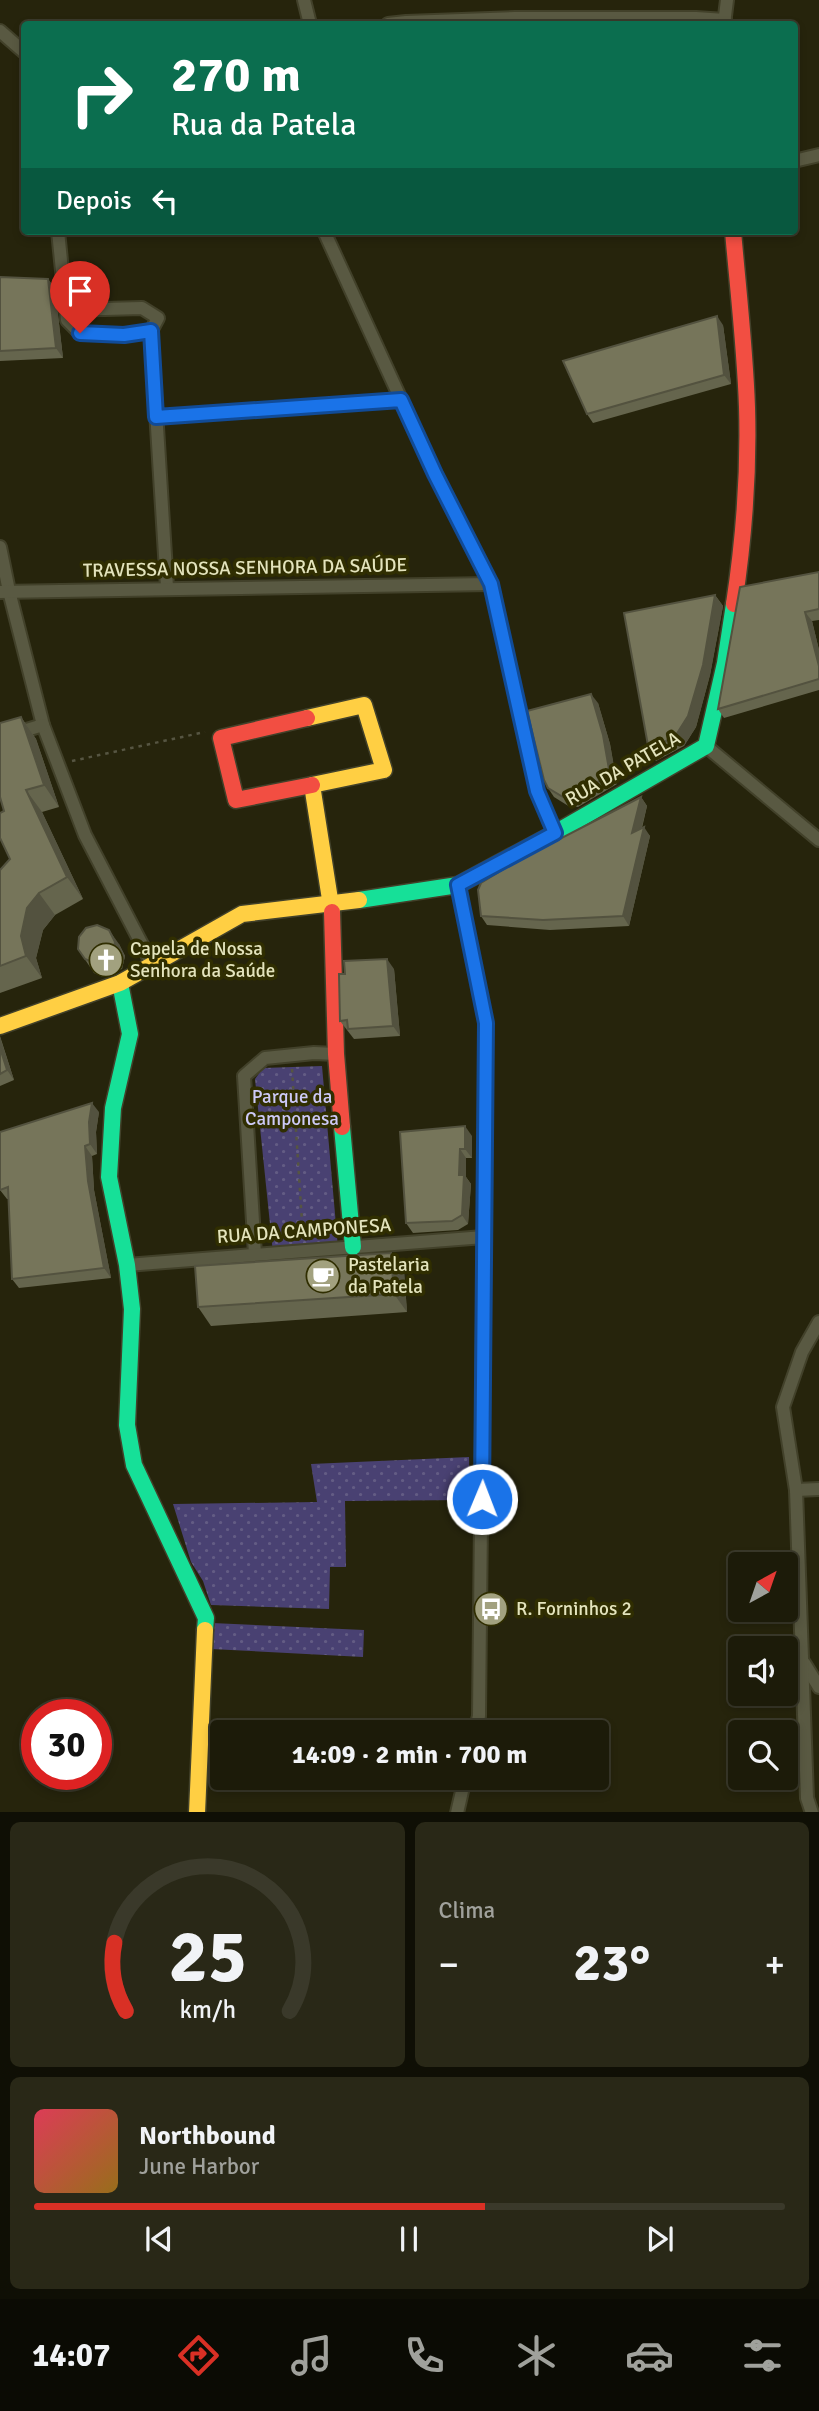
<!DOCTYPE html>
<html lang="pt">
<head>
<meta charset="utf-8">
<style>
  body { margin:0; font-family:Signika,sans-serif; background:#292817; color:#f1f3f6; height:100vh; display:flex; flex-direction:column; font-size:26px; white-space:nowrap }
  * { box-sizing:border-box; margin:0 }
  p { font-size:23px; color:#a0a19c }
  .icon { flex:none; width:38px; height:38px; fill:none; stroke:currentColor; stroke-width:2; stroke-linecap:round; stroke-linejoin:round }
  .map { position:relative; height:1812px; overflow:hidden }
  .details { display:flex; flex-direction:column; gap:10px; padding:10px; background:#0f0f05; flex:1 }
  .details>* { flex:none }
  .guide { position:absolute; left:21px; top:21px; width:777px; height:214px; border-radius:7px; box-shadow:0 4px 10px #0003,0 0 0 2px #3a392a; background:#0b6e4f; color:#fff; overflow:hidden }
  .needle { width:46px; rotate:40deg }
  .tools { position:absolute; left:728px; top:1552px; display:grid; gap:14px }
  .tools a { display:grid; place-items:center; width:70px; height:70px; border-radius:7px; background:#1c1b09; box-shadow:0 4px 10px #0003,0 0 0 2px #3a392a; font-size:35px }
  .speed { position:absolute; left:21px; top:1699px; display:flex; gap:14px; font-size:35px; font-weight:700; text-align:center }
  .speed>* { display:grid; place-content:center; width:91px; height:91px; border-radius:50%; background:#1c1b09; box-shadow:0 4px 10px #0003,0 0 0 2px #3a392a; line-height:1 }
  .speed .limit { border:10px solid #d22; background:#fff; color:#111 }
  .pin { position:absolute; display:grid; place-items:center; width:60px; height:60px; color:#fff; margin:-72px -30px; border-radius:50% 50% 50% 0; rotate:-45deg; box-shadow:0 0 7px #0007 }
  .pin .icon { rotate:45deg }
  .me { position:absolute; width:77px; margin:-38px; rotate:1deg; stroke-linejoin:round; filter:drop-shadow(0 0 5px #0008) }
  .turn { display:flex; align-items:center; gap:24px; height:147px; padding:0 35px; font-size:32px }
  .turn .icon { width:91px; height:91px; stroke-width:2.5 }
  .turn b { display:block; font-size:49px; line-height:60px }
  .then { display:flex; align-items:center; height:66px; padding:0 35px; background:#0003; gap:14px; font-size:26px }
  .big { font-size:52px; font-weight:800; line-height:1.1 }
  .details .card { flex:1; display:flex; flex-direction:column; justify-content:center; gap:10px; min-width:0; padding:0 24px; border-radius:10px; background:#292817 }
  .details .dial { align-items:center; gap:0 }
  .dial svg { height:182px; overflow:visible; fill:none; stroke:#3a392a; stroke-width:7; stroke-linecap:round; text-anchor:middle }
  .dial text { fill:#f1f3f6; stroke:none }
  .song { display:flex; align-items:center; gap:21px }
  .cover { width:84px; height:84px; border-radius:10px; background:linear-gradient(135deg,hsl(350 70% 55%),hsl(40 70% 35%)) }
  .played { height:7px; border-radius:4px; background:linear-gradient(90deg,#d93025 60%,#3a392a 60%) }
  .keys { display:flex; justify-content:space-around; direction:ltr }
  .heat { display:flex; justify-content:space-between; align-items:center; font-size:38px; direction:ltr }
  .details .tiles { flex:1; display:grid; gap:10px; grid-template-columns:1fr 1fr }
  .card:last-child { grid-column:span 2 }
  .trip { position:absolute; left:210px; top:1720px; width:399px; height:70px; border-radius:7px; background:#1c1b09; box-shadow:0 4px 10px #0003,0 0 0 2px #3a392a; font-weight:800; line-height:70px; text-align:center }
  .dock { display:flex; height:112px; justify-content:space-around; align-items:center; background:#0b0b04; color:#a0a19c }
  .dock .icon { width:49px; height:49px }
  .dock .active { color:#d93025 }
  .dock b { font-size:32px; color:#f1f3f6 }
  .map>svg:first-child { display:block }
  .grass { fill:url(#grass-dots) }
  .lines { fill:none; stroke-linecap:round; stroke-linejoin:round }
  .street-casing { stroke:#42412a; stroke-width:16 }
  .fast-casing { stroke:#42412a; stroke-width:19 }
  .slow-casing { stroke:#42412a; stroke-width:19 }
  .jam-casing { stroke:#42412a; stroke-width:19 }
  .path { stroke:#565542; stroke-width:2.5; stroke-dasharray:3.5 5; stroke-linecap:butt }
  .street { stroke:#595942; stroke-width:12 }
  .fast { stroke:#16e098; stroke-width:16 }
  .slow { stroke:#ffcf43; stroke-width:16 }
  .jam { stroke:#f24e42; stroke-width:16 }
  .wall { fill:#65654d }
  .shaded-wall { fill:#53523f }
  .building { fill:#76755a; stroke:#53523f; stroke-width:2 }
  .route-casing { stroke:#114b97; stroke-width:18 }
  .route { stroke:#1a73e8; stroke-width:12 }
  .labels { text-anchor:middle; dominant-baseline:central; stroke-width:7; stroke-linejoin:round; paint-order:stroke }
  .street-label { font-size:19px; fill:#e4e4bd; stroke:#302e01 }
  .poi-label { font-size:19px; fill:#e4e4bd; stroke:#302e01; text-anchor:start }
  .park-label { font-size:19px; fill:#cdcaf7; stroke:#302e01 }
</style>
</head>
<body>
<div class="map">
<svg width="819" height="1813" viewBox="0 0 819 1813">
  <defs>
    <pattern id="grass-dots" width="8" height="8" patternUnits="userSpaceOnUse" patternTransform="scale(1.75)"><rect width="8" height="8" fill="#494172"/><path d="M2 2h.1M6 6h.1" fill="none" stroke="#635c84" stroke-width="1.8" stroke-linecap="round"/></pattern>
  </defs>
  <rect width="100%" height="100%" fill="#26240c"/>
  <!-- grass -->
  <g class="grass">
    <path d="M322,1066L338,1248L273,1253L255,1079L263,1068Z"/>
    <path d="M469,1457L470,1500L345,1501L346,1567H330L329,1609L211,1605L203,1581L191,1562L173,1504L317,1502L311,1464Z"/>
    <path d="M212,1623L364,1630L363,1657L211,1649Z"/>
  </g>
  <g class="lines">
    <!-- street casing -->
    <g class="street-casing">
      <g id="street">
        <path d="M304,0L310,24"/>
        <path d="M388,24L406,22L515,18H696L725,20"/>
        <path d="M724,24L727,0"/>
        <path d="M0,31L24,52"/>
        <path d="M794,161L819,155"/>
        <path d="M58,231L67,320L80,333L124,335L151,331L167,587"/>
        <path d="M324,231L435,474L491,584L537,791L555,833"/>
        <path d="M67,310L142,308L158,318L151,331"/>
        <path d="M156,417L401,400"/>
        <path d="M0,547L9,591L43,725L85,835L152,964"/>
        <path d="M0,592L491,584"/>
        <path d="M0,738L43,725"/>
        <path d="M706,746L819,840"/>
        <path d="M458,885L486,1023L479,1716L475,1732"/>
        <path d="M255,1254L244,1076L265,1058L314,1053L336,1054"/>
        <path d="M127,1265L484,1237"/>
        <path d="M796,1490L819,1489"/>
        <path d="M804,1663L819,1687"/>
        <path d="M457,1813L465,1778"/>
        <path d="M812,1813L807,1798L796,1490L783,1407L802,1352L819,1322"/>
      </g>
    </g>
    <!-- fast casing -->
    <g class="fast-casing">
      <g id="fast">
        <path d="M359,900L458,885L555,833L706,746L725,663L734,604"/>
        <path d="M120,983L130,1034L113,1108L109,1177L127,1265L132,1309L127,1425L134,1465L206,1618L205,1630"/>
        <path d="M342,1127L353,1247"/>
      </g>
    </g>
    <!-- slow casing -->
    <g class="slow-casing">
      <g id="slow">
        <path d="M307,718L364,705L384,770L312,785L332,912"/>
        <path d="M0,1026L120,983L242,914L359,900"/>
        <path d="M197,1813L205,1630"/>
      </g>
    </g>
    <!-- jam casing -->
    <g class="jam-casing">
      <g id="jam">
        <path d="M733,231C738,289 745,348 747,407C749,473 744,538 734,604"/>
        <path d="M307,718L221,738L236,800L312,785"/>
        <path d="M332,912L336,1054L342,1127"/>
      </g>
    </g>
    <!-- path -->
    <g class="path">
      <path d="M72,761L205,732"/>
      <path d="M292,1069L303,1237"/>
    </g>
    <!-- street -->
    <use href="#street" class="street"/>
    <!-- fast -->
    <use href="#fast" class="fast"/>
    <!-- slow -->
    <use href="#slow" class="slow"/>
    <!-- jam -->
    <use href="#jam" class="jam"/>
  </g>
  <!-- wall -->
  <g class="wall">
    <path d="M0,277L48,279L55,289L63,358L0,361Z"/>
    <path d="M723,325L731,384L593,423L587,414Z"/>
    <path d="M819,572V620L812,621L819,650V690L724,718L718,709Z"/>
    <path d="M715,595L723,606L710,675L696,727L684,746L656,761L649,751Z"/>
    <path d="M598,703L610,744L617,784L578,807H570L554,797L548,788Z"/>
    <path d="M21,717L36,739L59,807L42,812L83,899L55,915L43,930L36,958L42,978L0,993V870L10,859Z"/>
    <path d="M641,797L647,806L642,828L650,836L629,926L550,930L487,925L481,916Z"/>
    <path d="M119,944L125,956L122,969L103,977L94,973L78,949Z"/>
    <path d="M394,969L400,1036L354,1039L340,1021Z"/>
    <path d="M0,1036L14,1080L0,1086Z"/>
    <path d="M99,1112L96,1132L97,1154L92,1156L94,1190L111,1278L19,1288L12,1279L9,1199H7L0,1190Z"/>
    <path d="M400,1132L472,1136V1158H466V1177L471,1184L468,1224L458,1230L413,1233L406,1223Z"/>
    <path d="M404,1271L407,1312L211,1326L198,1307Z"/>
  </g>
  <!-- shaded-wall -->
  <g class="shaded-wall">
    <path d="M48,279L55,289L63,358L56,348Z"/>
    <path d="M717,316L723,325L731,384L724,375Z"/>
    <path d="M715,595L723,606L710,675L696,727L684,746L676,735Z"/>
    <path d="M805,612L812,621L819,650V666Z"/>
    <path d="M591,694L598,703L610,744L617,784L610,775Z"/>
    <path d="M21,717L36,739L59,807L44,785Z"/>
    <path d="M26,790L42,812L83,899L67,877Z"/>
    <path d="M641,797L647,806L638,842L632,833Z"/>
    <path d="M644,827L650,836L629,926L623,916Z"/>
    <path d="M39,893L55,915L43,930L36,958L42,978L26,956L21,936L27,908Z"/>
    <path d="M109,930L119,944L125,956L122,969L112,955Z"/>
    <path d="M387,959L394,969L400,1036L393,1026Z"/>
    <path d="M0,1036V1037L14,1080L7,1070L0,1048Z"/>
    <path d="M92,1103L99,1112L96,1132L97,1154L90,1144L89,1122Z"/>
    <path d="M465,1126L472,1136V1158L465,1149Z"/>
    <path d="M85,1146L92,1156L94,1190L111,1278L104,1268L88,1181Z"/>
    <path d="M460,1149L466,1158V1177L471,1184L468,1224L462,1215L459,1175Z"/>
    <path d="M391,1253L404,1271L407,1312L394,1294Z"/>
  </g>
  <!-- building -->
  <g class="building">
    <path d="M0,277L48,279L56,348L0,351Z"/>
    <path d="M717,316L724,375L587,414L563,361Z"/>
    <path d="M819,572V609L805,612L819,666V679L718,709L740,587Z"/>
    <path d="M715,595L703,665L688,716L676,735L649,751L624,613Z"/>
    <path d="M591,694L603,735L610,775L571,797H563L548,788L544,780L527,711Z"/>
    <path d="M21,717L44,785L26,790L67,877L39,893L27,908L21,936L26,956L0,966V870L10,859L0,838V813L4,811L0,797V723Z"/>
    <path d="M641,797L632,833L644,827L623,916L543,920L481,916L478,890L481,883L515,862Z"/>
    <path d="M97,925L109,930L115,942L112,955L94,963L85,959L78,949L79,937L86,928Z"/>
    <path d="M387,959L393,1026L348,1029L347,1020L340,1021L339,974H345L344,961Z"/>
    <path d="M0,1048L7,1070L0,1074Z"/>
    <path d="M92,1103L89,1122L90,1144L85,1146L88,1181L104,1268L12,1279L8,1187L0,1190V1132Z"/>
    <path d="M465,1126V1149H460L459,1175H464L462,1215L452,1221L406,1223L400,1132Z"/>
    <path d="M391,1253L394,1294L198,1307L195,1266Z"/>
  </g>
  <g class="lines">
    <!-- route casing -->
    <g class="route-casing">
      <path id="route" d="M80,333L124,335L151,331L156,417L401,400L435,474L491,584L537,791L555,833L458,885L486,1023L482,1499"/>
    </g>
    <!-- route -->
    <use href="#route" class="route"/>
  </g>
  <!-- icons -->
  <defs>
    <g id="church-disc" transform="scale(1.75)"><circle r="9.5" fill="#a2a17f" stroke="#302e01"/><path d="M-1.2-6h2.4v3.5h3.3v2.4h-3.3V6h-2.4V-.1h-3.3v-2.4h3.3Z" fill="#fff"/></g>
    <g id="cafe-disc" transform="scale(1.75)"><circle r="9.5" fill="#a2a17f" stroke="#302e01"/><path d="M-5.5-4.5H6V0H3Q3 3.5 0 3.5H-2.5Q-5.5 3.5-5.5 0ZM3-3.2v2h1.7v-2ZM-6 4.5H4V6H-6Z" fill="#fff"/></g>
    <g id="bus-disc" transform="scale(1.75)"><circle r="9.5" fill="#a2a17f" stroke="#302e01"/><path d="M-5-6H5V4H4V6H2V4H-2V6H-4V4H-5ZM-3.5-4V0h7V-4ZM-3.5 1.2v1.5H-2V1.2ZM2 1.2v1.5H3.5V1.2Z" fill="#fff"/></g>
  </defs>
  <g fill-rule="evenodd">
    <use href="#church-disc" x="106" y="960"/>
    <use href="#cafe-disc" x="323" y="1276"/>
    <use href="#bus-disc" x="491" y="1609"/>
  </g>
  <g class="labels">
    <!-- street labels -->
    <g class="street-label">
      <text transform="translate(245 568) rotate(-1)">TRAVESSA NOSSA SENHORA DA SAÚDE</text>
      <text transform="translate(623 769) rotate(-30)">RUA DA PATELA</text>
      <text transform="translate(304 1231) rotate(-4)">RUA DA CAMPONESA</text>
    </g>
    <!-- poi labels -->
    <g class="poi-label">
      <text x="130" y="949">Capela de Nossa<tspan x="130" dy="22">Senhora da Saúde</tspan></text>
      <text x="348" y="1265">Pastelaria<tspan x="348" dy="22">da Patela</tspan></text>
      <text x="516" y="1609">R. Forninhos 2</text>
    </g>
    <!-- park labels -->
    <g class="park-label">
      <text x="292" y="1097">Parque da<tspan x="292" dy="22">Camponesa</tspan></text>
    </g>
  </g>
</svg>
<div class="tools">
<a><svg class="needle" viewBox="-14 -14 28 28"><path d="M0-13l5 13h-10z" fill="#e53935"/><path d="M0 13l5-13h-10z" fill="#a0a19c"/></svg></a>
<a><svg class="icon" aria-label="sound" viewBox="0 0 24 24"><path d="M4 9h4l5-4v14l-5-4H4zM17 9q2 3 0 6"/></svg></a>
<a><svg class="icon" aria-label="search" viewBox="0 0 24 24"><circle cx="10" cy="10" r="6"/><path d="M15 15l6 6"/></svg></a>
</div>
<div class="speed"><div class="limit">30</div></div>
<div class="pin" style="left:80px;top:333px;background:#d93025"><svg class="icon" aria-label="arrive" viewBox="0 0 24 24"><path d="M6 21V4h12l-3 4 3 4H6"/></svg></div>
<svg class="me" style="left:482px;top:1499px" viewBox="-20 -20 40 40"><circle r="17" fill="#1a73e8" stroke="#fff" stroke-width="3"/><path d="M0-11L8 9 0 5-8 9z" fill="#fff"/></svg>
<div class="trip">14:09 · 2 min · 700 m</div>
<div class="guide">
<div class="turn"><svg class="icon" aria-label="right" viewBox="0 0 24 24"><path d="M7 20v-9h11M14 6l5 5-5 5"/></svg><div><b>270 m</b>Rua da Patela</div></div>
<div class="then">Depois<svg class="icon" aria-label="left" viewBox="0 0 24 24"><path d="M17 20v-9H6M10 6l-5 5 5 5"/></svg></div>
</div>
</div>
<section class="details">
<div class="tiles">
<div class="card dial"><svg viewBox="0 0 100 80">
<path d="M14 69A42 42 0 1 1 86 69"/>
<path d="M14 69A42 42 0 0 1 9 39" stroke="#d93025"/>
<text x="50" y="56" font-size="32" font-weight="700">25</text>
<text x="50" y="72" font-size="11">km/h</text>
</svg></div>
<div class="card"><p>Clima</p>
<div class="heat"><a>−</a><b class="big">23°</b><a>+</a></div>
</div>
<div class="card">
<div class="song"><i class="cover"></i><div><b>Northbound</b><p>June Harbor</p></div></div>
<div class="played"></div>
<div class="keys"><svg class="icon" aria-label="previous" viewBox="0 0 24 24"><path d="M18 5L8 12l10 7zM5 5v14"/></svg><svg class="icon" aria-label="pause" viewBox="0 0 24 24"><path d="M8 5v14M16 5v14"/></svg><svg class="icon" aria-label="next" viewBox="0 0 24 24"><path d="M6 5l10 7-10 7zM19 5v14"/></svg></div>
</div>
</div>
</section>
<nav class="dock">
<b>14:07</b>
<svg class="icon active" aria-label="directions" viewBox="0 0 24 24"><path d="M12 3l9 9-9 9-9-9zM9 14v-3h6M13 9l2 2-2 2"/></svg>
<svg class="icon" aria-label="music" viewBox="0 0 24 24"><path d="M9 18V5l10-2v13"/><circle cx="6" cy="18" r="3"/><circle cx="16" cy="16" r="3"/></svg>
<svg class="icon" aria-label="phone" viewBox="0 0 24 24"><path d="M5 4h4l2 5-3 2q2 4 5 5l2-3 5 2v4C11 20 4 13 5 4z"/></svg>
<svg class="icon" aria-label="climate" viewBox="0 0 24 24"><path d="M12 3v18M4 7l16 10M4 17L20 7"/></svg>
<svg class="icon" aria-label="car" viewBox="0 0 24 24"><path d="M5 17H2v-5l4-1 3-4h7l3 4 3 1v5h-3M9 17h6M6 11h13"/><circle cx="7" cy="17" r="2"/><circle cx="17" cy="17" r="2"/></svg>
<svg class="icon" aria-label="filters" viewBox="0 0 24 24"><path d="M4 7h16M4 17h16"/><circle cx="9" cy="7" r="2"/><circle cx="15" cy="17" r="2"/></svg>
</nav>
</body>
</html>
